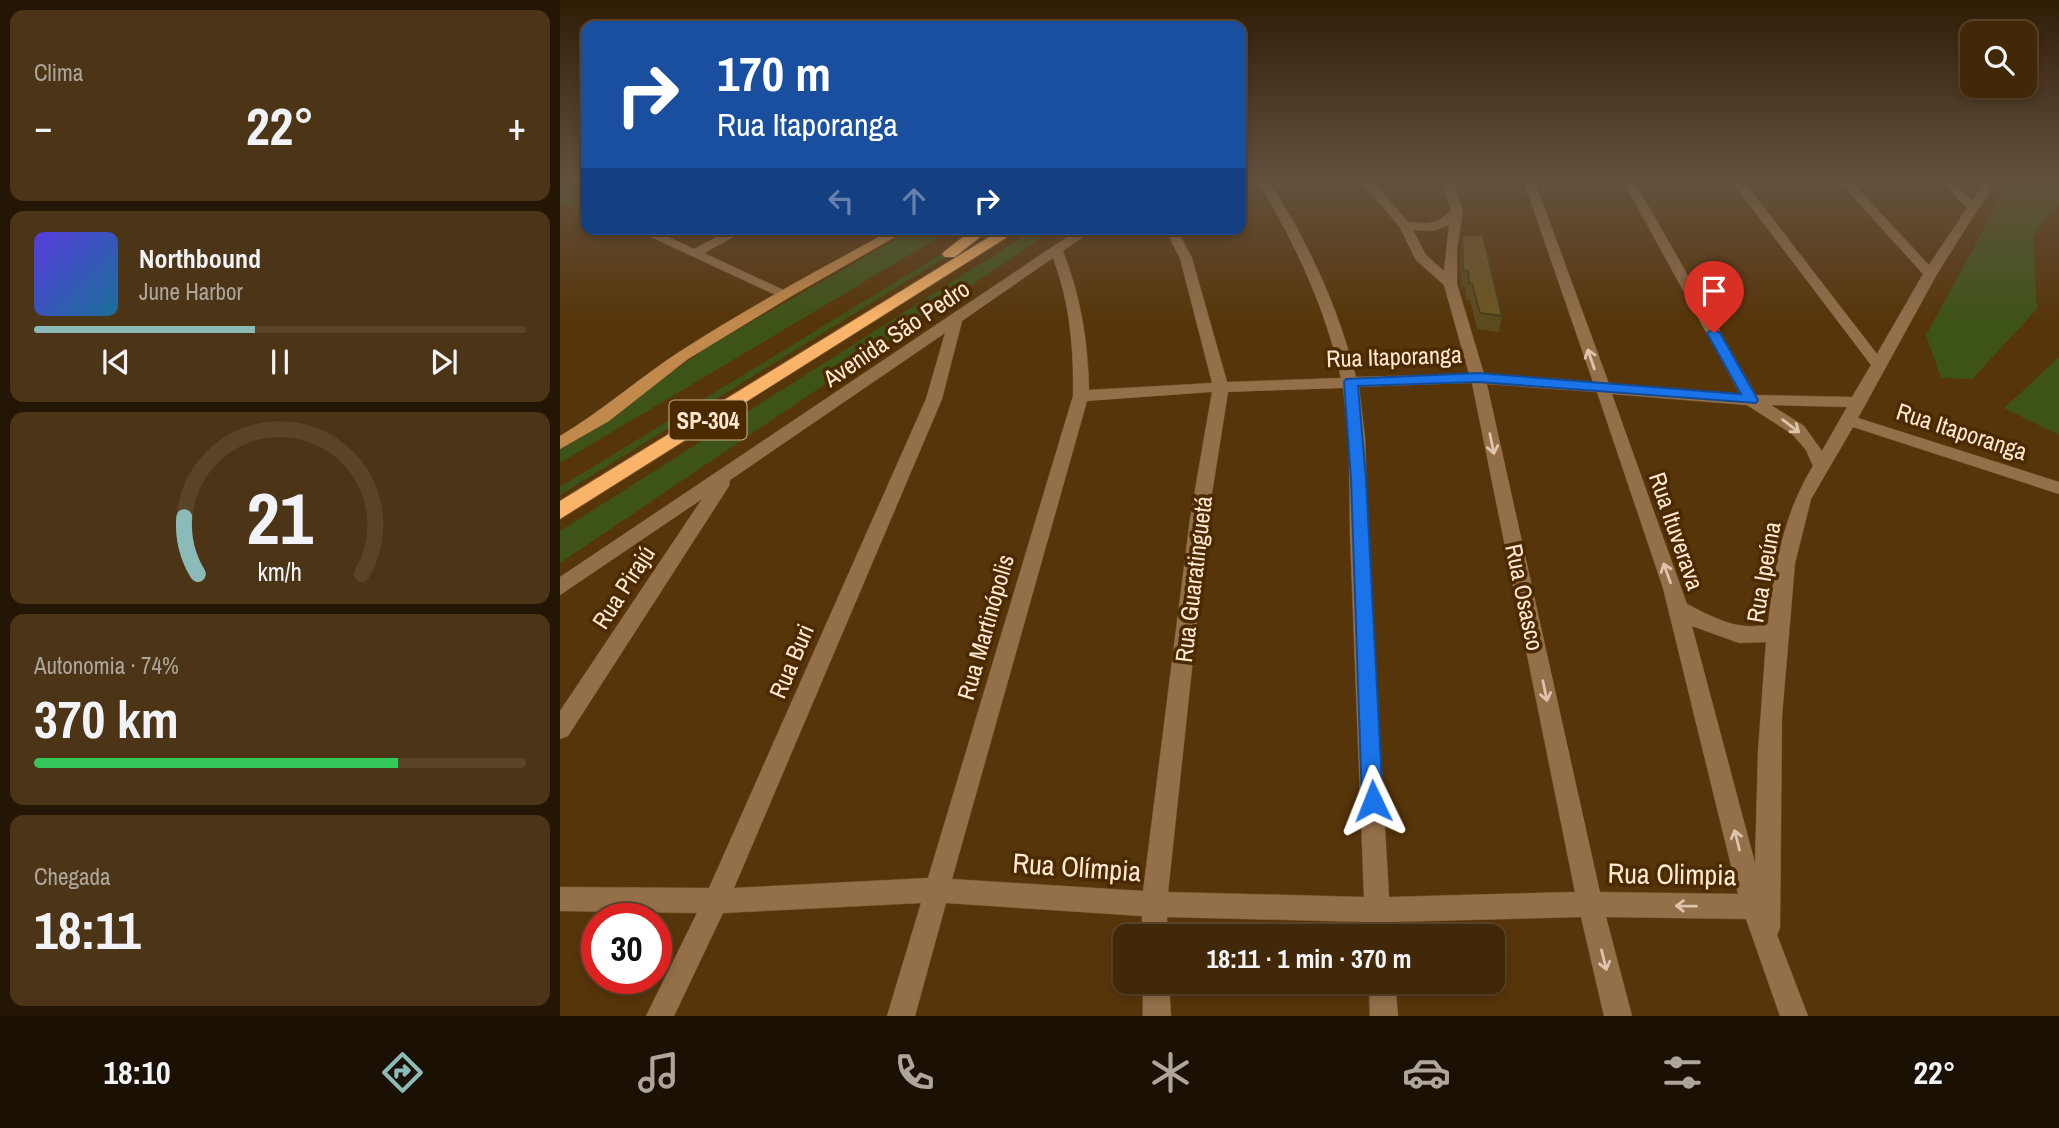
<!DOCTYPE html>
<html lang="pt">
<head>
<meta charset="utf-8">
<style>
  body { margin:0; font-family:"Archivo Narrow",sans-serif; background:#4c3416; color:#f1f3f6; height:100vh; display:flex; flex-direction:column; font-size:26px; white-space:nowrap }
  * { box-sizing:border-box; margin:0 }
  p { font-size:23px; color:#aea69c }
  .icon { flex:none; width:38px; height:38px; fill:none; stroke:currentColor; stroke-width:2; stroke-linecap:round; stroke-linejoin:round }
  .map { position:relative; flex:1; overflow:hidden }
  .details { display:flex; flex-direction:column; gap:10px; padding:10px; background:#241604; width:560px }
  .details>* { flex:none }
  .top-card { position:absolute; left:21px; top:21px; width:665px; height:214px; border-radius:14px; box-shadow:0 4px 10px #0003,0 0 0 2px #5a4429; background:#1a4fa0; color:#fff; overflow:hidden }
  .buttons { position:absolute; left:1400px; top:21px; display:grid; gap:14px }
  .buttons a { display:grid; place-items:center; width:77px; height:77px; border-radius:14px; background:#412808; box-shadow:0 4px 10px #0003,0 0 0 2px #5a4429; font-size:35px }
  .speed { position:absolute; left:21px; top:903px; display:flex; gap:14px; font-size:35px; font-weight:700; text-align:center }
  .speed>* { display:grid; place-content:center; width:91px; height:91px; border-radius:50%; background:#412808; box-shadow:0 4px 10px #0003,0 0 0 2px #5a4429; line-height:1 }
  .speed .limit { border:10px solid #d22; background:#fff; color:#111 }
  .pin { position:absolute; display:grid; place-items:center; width:60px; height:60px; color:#fff; margin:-72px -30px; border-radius:50% 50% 50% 0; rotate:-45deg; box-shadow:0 0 7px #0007 }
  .pin .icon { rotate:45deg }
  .me { position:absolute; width:77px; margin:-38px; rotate:358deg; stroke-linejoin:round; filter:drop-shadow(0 0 5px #0008) }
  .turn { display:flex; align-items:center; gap:24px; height:147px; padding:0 21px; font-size:32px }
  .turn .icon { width:91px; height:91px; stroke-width:2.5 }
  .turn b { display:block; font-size:49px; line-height:60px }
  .lanes { display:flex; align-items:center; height:66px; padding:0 21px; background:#0003; justify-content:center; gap:35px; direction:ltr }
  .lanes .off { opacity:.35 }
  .big { font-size:52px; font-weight:800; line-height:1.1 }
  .details .widget { flex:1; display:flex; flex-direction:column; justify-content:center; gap:10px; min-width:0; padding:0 24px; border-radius:14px; background:#4c3416 }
  .details .dial { align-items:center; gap:0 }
  .dial svg { height:182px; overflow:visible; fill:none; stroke:#5a4429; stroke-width:7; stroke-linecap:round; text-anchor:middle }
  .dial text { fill:#f1f3f6; stroke:none }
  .song { display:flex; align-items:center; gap:21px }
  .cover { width:84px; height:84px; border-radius:10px; background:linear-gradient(135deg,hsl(250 70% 55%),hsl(200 70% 35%)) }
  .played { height:7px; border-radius:4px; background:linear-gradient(90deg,#8bbbb9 45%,#5a4429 45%) }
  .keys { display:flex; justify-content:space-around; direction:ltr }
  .heat { display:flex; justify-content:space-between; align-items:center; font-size:38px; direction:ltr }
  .charge { height:10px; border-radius:5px; background:linear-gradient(90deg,#34c759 74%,#5a4429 0) }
  .trip { position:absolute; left:553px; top:924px; width:392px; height:70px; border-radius:14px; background:#412808; box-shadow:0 4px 10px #0003,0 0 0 2px #5a4429; font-weight:800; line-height:70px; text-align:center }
  .dock { display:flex; height:112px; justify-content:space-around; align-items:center; background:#1a1003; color:#aea69c }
  .dock .icon { width:49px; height:49px }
  .dock .active { color:#8bbbb9 }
  .dock b { font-size:32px; color:#f1f3f6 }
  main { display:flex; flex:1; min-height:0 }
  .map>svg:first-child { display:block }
  .green { fill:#3e5318 }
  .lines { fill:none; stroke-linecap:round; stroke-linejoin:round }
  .street-casing { stroke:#72522a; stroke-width:1 }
  .secondary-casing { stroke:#72522a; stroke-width:1 }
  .highway-casing { stroke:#72522a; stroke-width:2 }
  .street { fill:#936f4a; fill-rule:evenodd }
  .secondary { fill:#c2894c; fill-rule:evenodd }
  .highway { fill:#fab469; fill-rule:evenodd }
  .wall { fill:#5c4a1f }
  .building { fill:#6b5624; stroke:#4b3c19; stroke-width:2 }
  .oneway { stroke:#dfc4ab }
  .route { fill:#1a73e8; stroke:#114b97; stroke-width:2 }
  .labels { text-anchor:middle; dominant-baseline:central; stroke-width:7; stroke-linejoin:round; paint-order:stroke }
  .shield { fill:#4c2a00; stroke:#c9b094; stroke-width:2 }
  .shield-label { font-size:23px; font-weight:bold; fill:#ffe9d4 }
  .street-label { font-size:24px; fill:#ffe9d4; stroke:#4c2a00 }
  .near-street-label { font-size:28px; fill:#ffe9d4; stroke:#4c2a00 }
</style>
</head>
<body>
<main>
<section class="details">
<div class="widget"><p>Clima</p>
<div class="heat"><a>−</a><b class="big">22°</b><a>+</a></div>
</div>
<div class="widget">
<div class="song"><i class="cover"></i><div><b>Northbound</b><p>June Harbor</p></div></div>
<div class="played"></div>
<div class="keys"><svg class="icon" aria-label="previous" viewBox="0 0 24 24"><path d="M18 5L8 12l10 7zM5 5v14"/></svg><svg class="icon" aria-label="pause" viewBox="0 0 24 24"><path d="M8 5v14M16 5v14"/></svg><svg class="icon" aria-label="next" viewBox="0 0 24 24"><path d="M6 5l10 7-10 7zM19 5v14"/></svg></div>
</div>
<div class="widget dial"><svg viewBox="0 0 100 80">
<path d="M14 69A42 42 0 1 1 86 69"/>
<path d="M14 69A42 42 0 0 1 8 44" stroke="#8bbbb9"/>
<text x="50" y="56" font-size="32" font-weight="700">21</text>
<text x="50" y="72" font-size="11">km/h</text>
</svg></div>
<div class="widget"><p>Autonomia · 74%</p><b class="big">370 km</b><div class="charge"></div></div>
<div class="widget"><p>Chegada</p><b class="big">18:11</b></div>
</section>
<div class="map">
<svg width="1499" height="1016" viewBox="0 0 1499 1016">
  <rect width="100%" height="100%" fill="#57350a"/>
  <!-- green -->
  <g class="green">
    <path d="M9,179H26V213L0,202V183Z"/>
    <path d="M1451,179H1499V201L1473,236L1477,309L1412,379L1381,378L1366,335Z"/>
    <path d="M354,229H393L0,463V449L28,433L146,348Z"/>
    <path d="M422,229H432L0,495V487Z"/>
    <path d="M475,229H495L0,563V531Z"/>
    <path d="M1499,357V435L1444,408Z"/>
  </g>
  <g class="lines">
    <!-- street casing -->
    <g class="street-casing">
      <g id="street">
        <path d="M697,179H707C748,240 778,307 796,377L909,374L884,285L856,260L839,226L799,179H811L848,222C867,224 877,225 891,210L881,179H892L903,211L897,249V284L924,374L1033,382L963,179H974L1049,384L1180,394L1062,179H1073L1196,395L1292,397L1311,365L1170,179H1182L1317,354L1363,274L1277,179H1289L1369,265L1407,208L1378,179H1389L1412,200L1426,179H1437L1377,274L1298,418L1499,482V494L1293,427L1251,499L1235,563L1222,716L1220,928L1217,935L1248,1016H1220L1186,919L1046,917L1072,1016H1044L1021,917L831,922L832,936H806V922L607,917L608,936H582V916L386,903L355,1016H327L361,903L163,913L114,1016H86L137,913L0,911V887L149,888L366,399L385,333L170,480L169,486L8,736L0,739V711L142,499L0,595V577L519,229H534L503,251C521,297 528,342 529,390L652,383L620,258L605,229H617L632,258L667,382L781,378C765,306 734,242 697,179ZM889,225L884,271L866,255L853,230L873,231ZM493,258C510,303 514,349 513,396L368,878L174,888L382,399L402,321ZM912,383L1015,892L829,897L808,535L805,438L799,387ZM927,384L1037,392L1103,588L1178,894L1040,892ZM783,388L789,438L790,535L804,897L608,892L648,519L668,392ZM652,392L630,519L583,891L392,879L527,401ZM1052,394L1187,405L1232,434L1246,450L1253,466C1223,515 1214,568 1208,624C1178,632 1153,617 1127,604ZM1211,405L1287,407L1262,451L1244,426ZM1132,626L1179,643L1206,642L1198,752L1195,863Z"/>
        <path d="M74,229H91L134,249L172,229H188L144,253L232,294L230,297H220Z"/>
        <path d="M583,982H609L611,1016H583Z"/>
        <path d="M809,982H835L838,1016H810Z"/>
      </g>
    </g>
    <!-- secondary casing -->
    <g class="secondary-casing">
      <path id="secondary" d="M333,229H349L230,297L128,359L49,421L0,449V436C42,411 78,379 119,352C188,307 261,269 333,229Z"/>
    </g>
    <!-- highway casing -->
    <g class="highway-casing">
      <g id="highway">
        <path d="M413,229H430L395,257H385L382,254L385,251Z"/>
        <path d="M442,229H460L0,519V501Z"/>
      </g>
    </g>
    <!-- street -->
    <use href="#street" class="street"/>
    <!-- secondary -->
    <use href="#secondary" class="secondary"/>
    <!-- highway -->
    <use href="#highway" class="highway"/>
  </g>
  <!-- wall -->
  <path class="wall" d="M902,236L942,316L939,332L917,329L910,300H906L905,287H901L900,252Z"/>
  <!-- building -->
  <path class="building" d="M923,235L942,316L920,313L912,284L909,283L908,271L903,270L902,236Z"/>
  <!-- one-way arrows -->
  <defs><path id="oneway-shaft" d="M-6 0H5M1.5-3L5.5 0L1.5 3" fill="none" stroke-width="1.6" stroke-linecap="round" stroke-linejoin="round" transform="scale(1.75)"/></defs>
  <g class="oneway">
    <use href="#oneway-shaft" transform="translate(1031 359) rotate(-109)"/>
    <use href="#oneway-shaft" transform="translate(1231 426) rotate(37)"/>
    <use href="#oneway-shaft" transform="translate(932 444) rotate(78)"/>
    <use href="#oneway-shaft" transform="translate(1107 573) rotate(-110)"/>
    <use href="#oneway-shaft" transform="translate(985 691) rotate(78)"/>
    <use href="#oneway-shaft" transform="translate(1177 840) rotate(-104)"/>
    <use href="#oneway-shaft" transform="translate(1126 906) rotate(-179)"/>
    <use href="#oneway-shaft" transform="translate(1044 960) rotate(76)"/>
  </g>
  <!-- sky -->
  <linearGradient id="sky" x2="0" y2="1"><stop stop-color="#301d06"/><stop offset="0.56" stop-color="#63513e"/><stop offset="1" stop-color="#63513e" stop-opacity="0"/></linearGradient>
  <rect width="1499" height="321" fill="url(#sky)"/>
  <!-- route -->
  <path class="route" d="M1154,329L1160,333L1198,400L1196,403L918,382L798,386L806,479L823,801L820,808L813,811L805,808L802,801L791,479L784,382L786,379L918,373L1181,394L1147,333Z"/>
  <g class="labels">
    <!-- shield labels -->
    <rect class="shield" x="109.5" y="400.5" width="77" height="39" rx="5"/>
    <g class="shield-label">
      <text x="148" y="420">SP-304</text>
    </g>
    <!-- street labels -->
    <g class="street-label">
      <text transform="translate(336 333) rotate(-34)">Avenida São Pedro</text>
      <text transform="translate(834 356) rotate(-2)">Rua Itaporanga</text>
      <text transform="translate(1402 431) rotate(18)">Rua Itaporanga</text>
      <text transform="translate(1117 531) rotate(71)">Rua Ituverava</text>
      <text transform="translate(1203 572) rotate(-80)">Rua Ipeúna</text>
      <text transform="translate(633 579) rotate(-83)">Rua Guaratinguetá</text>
      <text transform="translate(63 587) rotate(-57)">Rua Pirajú</text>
      <text transform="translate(965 597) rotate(78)">Rua Osasco</text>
      <text transform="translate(425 627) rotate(-74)">Rua Martinópolis</text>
      <text transform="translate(231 661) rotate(-67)">Rua Buri</text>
    </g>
    <!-- near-street labels -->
    <g class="near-street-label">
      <text transform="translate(517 867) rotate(4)">Rua Olímpia</text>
      <text transform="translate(1112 874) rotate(1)">Rua Olimpia</text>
    </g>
  </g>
</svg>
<div class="buttons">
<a><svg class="icon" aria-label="search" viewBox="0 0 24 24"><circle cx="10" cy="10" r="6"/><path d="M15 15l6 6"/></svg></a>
</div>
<div class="speed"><div class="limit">30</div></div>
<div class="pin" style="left:1154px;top:333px;background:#d93025"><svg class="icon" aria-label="arrive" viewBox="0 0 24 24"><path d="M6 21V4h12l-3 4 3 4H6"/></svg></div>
<svg class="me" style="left:813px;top:801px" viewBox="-20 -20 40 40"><path d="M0-17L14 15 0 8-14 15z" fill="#1a73e8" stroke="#fff" stroke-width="4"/></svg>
<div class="trip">18:11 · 1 min · 370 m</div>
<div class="top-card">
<div class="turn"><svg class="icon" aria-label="right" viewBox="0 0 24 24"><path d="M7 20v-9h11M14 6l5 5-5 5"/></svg><div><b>170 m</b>Rua Itaporanga</div></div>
<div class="lanes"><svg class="icon off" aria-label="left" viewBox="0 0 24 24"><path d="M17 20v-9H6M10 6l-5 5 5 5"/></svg><svg class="icon off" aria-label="ahead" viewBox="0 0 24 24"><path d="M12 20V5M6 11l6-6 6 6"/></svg><svg class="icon" aria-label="right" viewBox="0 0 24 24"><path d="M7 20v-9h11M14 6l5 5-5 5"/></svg></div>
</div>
</div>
</main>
<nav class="dock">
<b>18:10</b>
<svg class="icon active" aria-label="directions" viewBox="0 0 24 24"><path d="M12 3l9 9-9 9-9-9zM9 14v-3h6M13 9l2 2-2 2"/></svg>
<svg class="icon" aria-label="music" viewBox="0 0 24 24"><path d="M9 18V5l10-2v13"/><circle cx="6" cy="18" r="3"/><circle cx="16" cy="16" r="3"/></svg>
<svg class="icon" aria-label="phone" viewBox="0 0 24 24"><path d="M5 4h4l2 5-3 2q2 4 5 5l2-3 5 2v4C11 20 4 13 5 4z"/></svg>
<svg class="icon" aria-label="climate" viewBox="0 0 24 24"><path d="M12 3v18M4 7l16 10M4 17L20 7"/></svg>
<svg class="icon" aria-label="car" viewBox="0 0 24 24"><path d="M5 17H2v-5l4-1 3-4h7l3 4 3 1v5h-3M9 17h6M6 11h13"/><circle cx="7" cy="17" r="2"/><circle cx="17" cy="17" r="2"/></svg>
<svg class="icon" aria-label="filters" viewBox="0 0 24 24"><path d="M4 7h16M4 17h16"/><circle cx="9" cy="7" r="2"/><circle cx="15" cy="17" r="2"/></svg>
<b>22°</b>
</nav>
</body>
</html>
